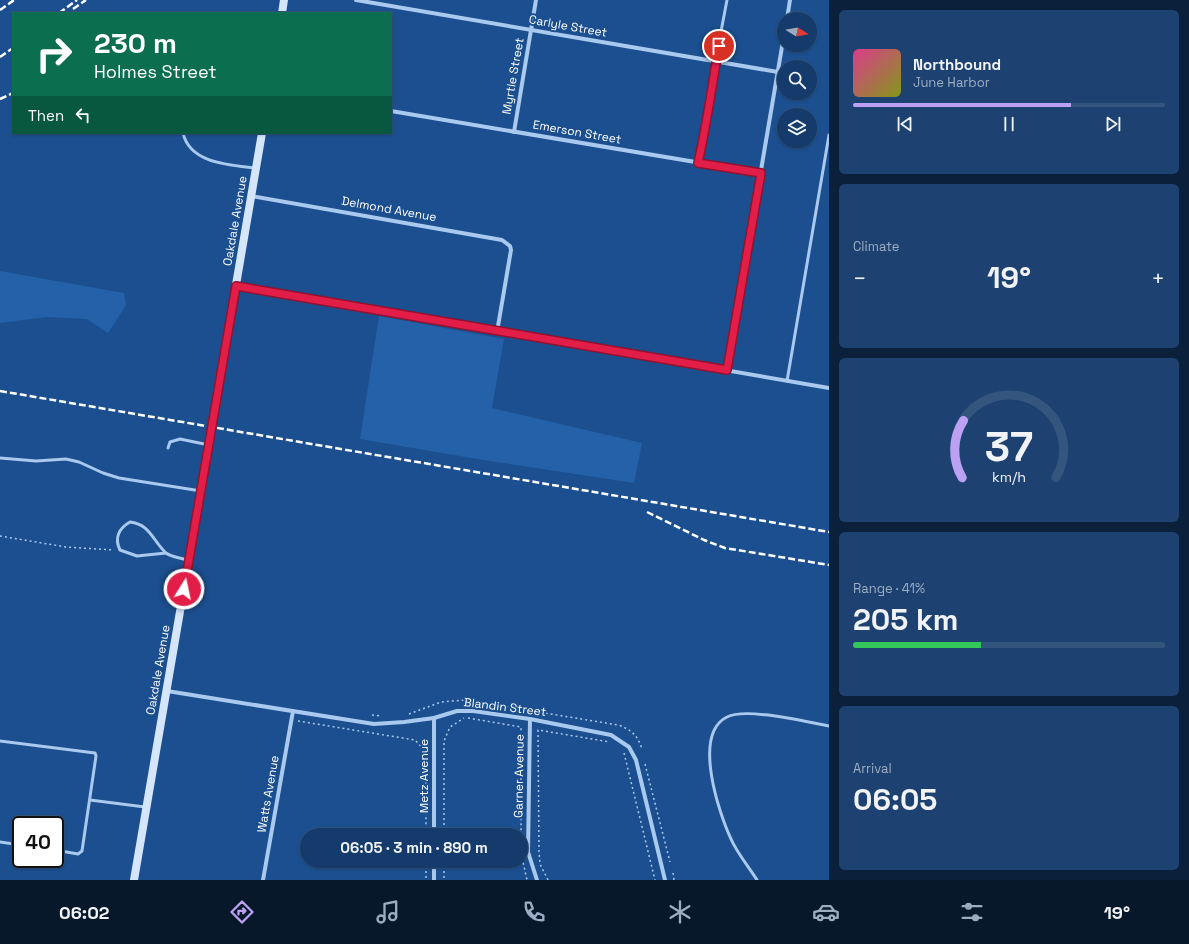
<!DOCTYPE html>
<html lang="en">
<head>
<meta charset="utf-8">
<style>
  body { margin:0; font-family:"Space Grotesk",sans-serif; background:#1d4271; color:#f1f3f6; height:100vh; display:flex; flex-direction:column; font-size:15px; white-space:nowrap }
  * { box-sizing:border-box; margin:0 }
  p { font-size:13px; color:#9dadc1 }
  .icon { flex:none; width:22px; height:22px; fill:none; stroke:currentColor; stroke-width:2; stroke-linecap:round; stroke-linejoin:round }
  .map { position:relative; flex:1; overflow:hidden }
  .drawer { display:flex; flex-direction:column; gap:10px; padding:10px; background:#0b203b; width:360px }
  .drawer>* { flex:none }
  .banner { position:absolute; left:12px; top:12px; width:380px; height:122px; border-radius:0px; box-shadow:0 1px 3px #0004,0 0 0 1px #33557e; background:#0b6e4f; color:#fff; overflow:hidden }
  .needle { width:26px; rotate:101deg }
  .buttons { position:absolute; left:777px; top:12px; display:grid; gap:8px }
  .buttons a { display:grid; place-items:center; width:40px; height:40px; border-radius:50%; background:#143b6b; box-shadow:0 1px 3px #0004,0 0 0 1px #33557e; font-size:20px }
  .speed { position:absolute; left:12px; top:816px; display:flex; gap:8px; font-size:20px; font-weight:700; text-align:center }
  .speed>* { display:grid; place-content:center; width:52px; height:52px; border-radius:50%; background:#143b6b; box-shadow:0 1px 3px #0004,0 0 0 1px #33557e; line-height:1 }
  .speed .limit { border:2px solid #111; border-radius:6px; background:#fff; color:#111 }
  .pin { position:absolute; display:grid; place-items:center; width:34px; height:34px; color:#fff; margin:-17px; border:2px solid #fff; border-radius:50%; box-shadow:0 1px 4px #0007 }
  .me { position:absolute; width:44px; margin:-22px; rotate:10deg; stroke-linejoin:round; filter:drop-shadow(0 0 3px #0008) }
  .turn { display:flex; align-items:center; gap:14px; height:84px; padding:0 16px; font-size:18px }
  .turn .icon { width:52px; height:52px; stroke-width:2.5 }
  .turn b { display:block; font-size:28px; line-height:34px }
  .then { display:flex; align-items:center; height:38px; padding:0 16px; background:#0003; gap:8px; font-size:15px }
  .big { font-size:30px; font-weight:600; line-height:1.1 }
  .drawer .tile { flex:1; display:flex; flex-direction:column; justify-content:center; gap:6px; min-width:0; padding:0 14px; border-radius:6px; background:#1d4271 }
  .drawer .dial { align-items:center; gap:0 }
  .dial svg { height:104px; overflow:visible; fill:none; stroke:#33557e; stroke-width:7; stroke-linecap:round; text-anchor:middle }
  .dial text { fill:#f1f3f6; stroke:none }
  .song { display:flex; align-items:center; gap:12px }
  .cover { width:48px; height:48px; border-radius:6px; background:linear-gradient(135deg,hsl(330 70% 55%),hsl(70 70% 35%)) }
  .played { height:4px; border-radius:2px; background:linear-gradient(90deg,#bca0f2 70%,#33557e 70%) }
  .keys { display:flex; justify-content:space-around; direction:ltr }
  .heat { display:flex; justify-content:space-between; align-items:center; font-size:22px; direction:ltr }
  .charge { height:6px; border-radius:3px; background:linear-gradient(90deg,#34c759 41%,#33557e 0) }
  .trip { position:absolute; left:300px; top:828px; width:228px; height:40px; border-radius:20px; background:#143b6b; box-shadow:0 1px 3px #0004,0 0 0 1px #33557e; font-weight:600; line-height:40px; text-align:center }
  .tab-bar { display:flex; height:64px; justify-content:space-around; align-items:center; background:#08182b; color:#9dadc1 }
  .tab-bar .icon { width:28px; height:28px }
  .tab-bar .on { color:#bca0f2 }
  .tab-bar b { font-size:18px; color:#f1f3f6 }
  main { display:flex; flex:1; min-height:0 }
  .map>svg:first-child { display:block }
  .green { fill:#2461a8 }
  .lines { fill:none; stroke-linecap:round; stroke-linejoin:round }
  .path { stroke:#a9c9ee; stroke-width:1.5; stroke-dasharray:2 3; stroke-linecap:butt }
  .lane { stroke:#a9c9ee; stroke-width:3 }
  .street { stroke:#a9c9ee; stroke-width:4 }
  .secondary { stroke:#d6e6fa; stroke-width:8 }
  .rail { stroke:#fff; stroke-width:2.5; stroke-dasharray:7 3; stroke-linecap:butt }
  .route-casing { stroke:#92132f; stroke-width:10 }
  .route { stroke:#e11d48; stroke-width:7 }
  .labels { text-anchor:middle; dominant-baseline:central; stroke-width:4; stroke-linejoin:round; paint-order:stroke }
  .street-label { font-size:12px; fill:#fff; stroke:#1b4f8f }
</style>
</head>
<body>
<main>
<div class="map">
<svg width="829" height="880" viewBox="0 0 829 880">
  <rect width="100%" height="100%" fill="#1b4f8f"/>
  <!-- green -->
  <g class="green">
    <path d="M0,271L124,293L126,305L108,333L87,319L47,317L0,323Z"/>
    <path d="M379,316L504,339L492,408L642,443L634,483L483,460L360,439Z"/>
  </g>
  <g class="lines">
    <!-- path -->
    <g class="path">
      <path d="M0,536L66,547L114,550"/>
      <path d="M409,714L441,702L465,700L618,725C631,729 638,736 642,749"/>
      <path d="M372,715L381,716"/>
      <path d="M468,718L521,727V835"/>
      <path d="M298,721L415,740L426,752V835"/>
      <path d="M624,753L655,880"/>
      <path d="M645,764L670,862"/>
      <path d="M444,835V741L450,727L464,718"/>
      <path d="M521,853L527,880"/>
      <path d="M426,861V880"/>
      <path d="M444,861V880"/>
      <path d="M673,873L674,880"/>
      <path d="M548,880L540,864L539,851L538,730L610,742"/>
    </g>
    <!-- lane -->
    <g class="lane">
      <path d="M183,133C190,164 231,165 256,168"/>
      <path d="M698,163L707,123L711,84L727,0"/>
      <path d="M787,381L829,135"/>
      <path d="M168,448L170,442L180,439L209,445"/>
      <path d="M0,458L36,461L66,459L79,462L103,473L119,478L201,491"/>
      <path d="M166,553L137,556L120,550C114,538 119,528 130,522C150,524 153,541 166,553C171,557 181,558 187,560"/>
      <path d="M0,741L95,753L96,756L82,851L78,854L55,850"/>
      <path d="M90,800L145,807"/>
      <path d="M0,842L21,845"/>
      <path d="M757,880C749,867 737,853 731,839C719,813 692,734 727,717C746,707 806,722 829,726"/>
    </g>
    <!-- street -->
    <g class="street">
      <path d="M356,0L778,72"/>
      <path d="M787,19L790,0"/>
      <path d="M391,111L761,173"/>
      <path d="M514,132L536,0"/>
      <path d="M251,196L502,240L510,246L511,250L497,332"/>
      <path d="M236,286L829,388"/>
      <path d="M727,370L784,35"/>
      <path d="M167,691L374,724L404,722L434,718L457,711H473L530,719L611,735L629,747L636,760L665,880"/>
      <path d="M434,718V835"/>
      <path d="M530,719L528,852L537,880"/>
      <path d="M434,861V880"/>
      <path d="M263,880L293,711"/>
    </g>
    <!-- secondary -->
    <g class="secondary">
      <path d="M282,13L284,0"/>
      <path d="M134,880L262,133"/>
    </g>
    <!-- rail -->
    <g class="rail">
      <path d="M73,9L86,0"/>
      <path d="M0,10L14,0"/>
      <path d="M59,13L77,0"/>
      <path d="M0,57L13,48"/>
      <path d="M0,99L13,93"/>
      <path d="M0,391L829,532"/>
      <path d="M647,512L704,540L725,548L829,565"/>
    </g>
  </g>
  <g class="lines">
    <!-- route casing -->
    <g class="route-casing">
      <path id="route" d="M184,589L236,286L727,370L761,173L698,163C707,124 712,85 719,46"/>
    </g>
    <!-- route -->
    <use href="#route" class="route"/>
  </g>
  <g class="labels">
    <!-- street labels -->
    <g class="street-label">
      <text transform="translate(568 26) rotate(10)">Carlyle Street</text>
      <text transform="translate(513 76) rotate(-80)">Myrtle Street</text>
      <text transform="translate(577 132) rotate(10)">Emerson Street</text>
      <text transform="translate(389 209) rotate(10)">Delmond Avenue</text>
      <text transform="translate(235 221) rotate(-80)">Oakdale Avenue</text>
      <text transform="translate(158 670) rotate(-80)">Oakdale Avenue</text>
      <text transform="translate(505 707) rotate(7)">Blandin Street</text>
      <text transform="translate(424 776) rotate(-90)">Metz Avenue</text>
      <text transform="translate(519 776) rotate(-89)">Garner Avenue</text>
      <text transform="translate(268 794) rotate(-80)">Watts Avenue</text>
    </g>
  </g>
</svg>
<div class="buttons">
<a><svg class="needle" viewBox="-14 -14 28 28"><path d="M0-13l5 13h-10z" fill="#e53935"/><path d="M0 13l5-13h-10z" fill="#9dadc1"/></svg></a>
<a><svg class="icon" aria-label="search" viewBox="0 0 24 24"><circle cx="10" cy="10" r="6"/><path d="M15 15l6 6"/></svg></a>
<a><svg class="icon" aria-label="layers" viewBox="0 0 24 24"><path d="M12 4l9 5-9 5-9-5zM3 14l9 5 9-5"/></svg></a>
</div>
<div class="speed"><div class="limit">40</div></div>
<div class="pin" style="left:719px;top:46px;background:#d93025"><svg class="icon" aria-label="arrive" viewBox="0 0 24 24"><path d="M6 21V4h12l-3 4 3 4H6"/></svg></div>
<svg class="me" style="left:184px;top:589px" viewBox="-20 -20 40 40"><circle r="17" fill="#e11d48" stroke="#fff" stroke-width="3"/><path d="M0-11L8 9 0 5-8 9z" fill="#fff"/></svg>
<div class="trip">06:05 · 3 min · 890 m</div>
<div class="banner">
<div class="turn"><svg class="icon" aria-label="right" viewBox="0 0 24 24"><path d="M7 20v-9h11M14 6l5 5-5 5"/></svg><div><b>230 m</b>Holmes Street</div></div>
<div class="then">Then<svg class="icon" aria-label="left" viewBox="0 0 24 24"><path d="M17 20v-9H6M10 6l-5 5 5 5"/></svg></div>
</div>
</div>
<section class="drawer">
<div class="tile">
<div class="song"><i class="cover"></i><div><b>Northbound</b><p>June Harbor</p></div></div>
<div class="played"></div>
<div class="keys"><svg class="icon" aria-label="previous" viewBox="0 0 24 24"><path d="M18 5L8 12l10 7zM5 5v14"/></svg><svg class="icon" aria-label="pause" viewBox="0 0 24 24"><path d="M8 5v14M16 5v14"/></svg><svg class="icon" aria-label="next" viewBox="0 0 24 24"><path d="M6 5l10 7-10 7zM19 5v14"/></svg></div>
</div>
<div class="tile"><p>Climate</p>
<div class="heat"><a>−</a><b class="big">19°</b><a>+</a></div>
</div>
<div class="tile dial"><svg viewBox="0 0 100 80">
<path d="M14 69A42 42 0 1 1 86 69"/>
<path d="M14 69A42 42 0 0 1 15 25" stroke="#bca0f2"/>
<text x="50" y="56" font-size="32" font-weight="700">37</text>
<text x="50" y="72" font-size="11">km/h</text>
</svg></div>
<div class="tile"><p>Range · 41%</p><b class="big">205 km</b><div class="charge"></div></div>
<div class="tile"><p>Arrival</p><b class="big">06:05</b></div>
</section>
</main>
<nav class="tab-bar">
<b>06:02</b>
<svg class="icon on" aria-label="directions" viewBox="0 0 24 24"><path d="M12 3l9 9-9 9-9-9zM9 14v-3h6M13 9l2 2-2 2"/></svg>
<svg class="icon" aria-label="music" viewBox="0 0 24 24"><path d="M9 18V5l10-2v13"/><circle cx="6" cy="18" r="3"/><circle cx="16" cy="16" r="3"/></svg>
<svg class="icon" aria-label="phone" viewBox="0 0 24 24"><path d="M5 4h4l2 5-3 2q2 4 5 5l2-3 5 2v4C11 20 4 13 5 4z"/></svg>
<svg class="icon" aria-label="climate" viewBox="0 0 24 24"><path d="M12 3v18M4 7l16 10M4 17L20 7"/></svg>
<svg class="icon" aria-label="car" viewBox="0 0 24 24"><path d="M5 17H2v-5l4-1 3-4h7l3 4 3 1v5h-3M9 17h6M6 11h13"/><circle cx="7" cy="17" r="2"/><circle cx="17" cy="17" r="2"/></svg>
<svg class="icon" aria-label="filters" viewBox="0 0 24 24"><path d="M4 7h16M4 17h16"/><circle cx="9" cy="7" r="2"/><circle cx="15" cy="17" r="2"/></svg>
<b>19°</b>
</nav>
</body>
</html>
